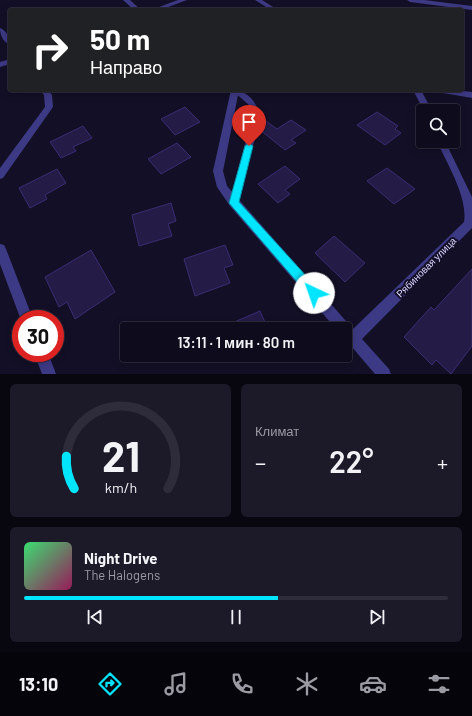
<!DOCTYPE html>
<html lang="ru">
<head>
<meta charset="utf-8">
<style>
  body { margin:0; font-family:Barlow,sans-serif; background:#1c1929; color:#f1f3f6; height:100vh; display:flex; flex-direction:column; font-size:15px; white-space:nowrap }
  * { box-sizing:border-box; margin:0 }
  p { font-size:13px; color:#9b9ba3 }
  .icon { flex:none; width:22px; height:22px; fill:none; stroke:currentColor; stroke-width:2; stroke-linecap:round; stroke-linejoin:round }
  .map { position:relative; height:374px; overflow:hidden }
  .drawer { display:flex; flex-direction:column; gap:10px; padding:10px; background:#08060f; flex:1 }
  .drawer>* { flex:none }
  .top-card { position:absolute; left:8px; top:8px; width:456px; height:84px; border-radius:4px; box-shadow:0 2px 10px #0003,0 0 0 1px #2e2b3b; background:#202124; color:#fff; overflow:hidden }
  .fabs { position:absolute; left:416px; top:104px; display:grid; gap:8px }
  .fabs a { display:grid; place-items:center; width:44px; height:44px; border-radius:4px; background:#0e0b1c; box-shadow:0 2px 10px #0003,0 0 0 1px #2e2b3b; font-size:20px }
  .speed { position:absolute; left:12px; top:310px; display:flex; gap:8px; font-size:20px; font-weight:700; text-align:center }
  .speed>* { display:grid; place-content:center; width:52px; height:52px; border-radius:50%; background:#0e0b1c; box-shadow:0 2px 10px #0003,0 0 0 1px #2e2b3b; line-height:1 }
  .speed .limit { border:6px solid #d22; background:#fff; color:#111 }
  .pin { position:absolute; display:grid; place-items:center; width:34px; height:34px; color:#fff; margin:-41px -17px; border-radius:50% 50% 50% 0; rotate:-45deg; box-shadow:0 0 4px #0007 }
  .pin .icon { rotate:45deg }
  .me { position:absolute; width:44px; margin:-22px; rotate:318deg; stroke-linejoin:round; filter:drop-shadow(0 0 3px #0008) }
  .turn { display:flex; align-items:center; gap:14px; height:84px; padding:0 16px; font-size:18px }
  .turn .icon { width:52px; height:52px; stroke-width:2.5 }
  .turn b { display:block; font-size:28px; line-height:34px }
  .big { font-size:30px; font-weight:600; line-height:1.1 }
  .drawer .widget { flex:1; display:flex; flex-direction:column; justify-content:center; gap:6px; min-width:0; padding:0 14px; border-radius:6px; background:#1c1929 }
  .drawer .dial { align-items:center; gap:0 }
  .dial svg { height:104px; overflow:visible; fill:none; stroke:#2e2b3b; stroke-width:7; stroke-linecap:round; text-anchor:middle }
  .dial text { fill:#f1f3f6; stroke:none }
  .song { display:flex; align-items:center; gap:12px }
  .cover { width:48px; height:48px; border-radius:6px; background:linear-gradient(135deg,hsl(140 70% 55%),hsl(330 70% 35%)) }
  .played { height:4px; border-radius:2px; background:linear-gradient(90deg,#00e5ff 60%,#2e2b3b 60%) }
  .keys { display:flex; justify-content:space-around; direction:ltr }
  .heat { display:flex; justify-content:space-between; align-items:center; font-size:22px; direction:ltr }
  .drawer .tiles { flex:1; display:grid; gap:10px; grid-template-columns:1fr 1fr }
  .widget:last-child { grid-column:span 2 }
  .trip { position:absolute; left:120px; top:322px; width:232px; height:40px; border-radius:4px; background:#0e0b1c; box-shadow:0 2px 10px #0003,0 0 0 1px #2e2b3b; font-weight:600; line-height:40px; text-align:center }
  .dock { display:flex; height:64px; justify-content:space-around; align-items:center; background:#06040b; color:#9b9ba3 }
  .dock .icon { width:28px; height:28px }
  .dock .on { color:#00e5ff }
  .dock b { font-size:18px; color:#f1f3f6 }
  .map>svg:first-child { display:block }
  .building { fill:#241b47; stroke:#3b2d73 }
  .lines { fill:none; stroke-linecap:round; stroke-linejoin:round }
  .service { fill:#3d3a85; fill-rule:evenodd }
  .minor { fill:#3d3a85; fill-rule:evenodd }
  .route { fill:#00e5ff; stroke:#0095a6 }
  .labels { text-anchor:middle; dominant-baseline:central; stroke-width:4; stroke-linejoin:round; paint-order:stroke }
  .street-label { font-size:10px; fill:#d9d4ff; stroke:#130f26 }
</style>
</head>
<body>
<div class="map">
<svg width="472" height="374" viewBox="0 0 472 374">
  <rect width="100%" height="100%" fill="#130f26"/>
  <!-- building -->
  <g class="building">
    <path d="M185,107L200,122L175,135L161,119Z"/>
    <path d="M377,112L398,126L395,129L401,133L385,145L357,125Z"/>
    <path d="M262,118L277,129L291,120L306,130L291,140L296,143L285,150L259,129Z"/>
    <path d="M83,126L92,138L73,147L76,151L61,158L50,142Z"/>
    <path d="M177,143L191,157L161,174L148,159Z"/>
    <path d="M285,166L300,179L285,190L290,194L278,203L258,184Z"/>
    <path d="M387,168L415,189L394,204L367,181Z"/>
    <path d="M57,169L66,183L45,195L47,199L30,208L19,188Z"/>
    <path d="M171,203L176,221L168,224L172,236L139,246L132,215Z"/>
    <path d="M334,236L365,263L345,282L315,253Z"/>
    <path d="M225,245L233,265L224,268L230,283L195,296L184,259Z"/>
    <path d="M91,250L115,292L75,319L67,302L59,307L45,277Z"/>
    <path d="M472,269V346L451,374L436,360L432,365L404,337L431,307L434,310Z"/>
    <path d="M260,311L268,329H218Z"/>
  </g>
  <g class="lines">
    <!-- service -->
    <path class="service" d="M232,90C248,90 258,103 260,118L239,203L237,206L234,207L231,206L229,203L252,118L249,105Z"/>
    <!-- minor -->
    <g class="minor">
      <path d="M123,0H130L141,10H134Z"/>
      <path d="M178,0H187L160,10H151Z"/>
      <path d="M255,0H262L278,10H271Z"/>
      <path d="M407,0H424L472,6V10L410,2Z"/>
      <path d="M0,28C7,31 10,38 10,45C3,42 0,35 0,28Z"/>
      <path d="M10,59V64L0,67V62Z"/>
      <path d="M40,90H48L52,95L53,107L3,178L0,179V168L45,107L44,95Z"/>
      <path d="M231,90H239L223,171L227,186L353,329L464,222C468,197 447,164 437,141H445L472,197V228L362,339L389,369L391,374H375L345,339V329H336L230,206L217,187L213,171Z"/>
      <path d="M413,90H421L432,111H424Z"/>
      <path d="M433,90H455L472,92V98L437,92Z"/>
      <path d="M0,244L4,245L6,249L33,319L21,320L0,264Z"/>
      <path d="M34,353H48L56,374H42Z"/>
    </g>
  </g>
  <!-- route -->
  <path class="route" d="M249,143L253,146L239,202L318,289L320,293L318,297L314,299L310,297L229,203L245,146Z"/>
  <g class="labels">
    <!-- street labels -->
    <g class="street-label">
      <text transform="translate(426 267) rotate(-45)">Рябиновая улица</text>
    </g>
  </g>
</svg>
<div class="fabs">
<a><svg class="icon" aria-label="search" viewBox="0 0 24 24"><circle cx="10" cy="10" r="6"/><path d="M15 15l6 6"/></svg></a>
</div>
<div class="speed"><div class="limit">30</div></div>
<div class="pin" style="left:249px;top:146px;background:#d93025"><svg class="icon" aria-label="arrive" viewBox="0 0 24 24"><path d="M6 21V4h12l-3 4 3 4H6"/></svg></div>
<svg class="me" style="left:314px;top:293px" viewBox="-20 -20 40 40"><circle r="19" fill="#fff"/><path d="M0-13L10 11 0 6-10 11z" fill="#00e5ff"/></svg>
<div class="trip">13:11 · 1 мин · 80 m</div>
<div class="top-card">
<div class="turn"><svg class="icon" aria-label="right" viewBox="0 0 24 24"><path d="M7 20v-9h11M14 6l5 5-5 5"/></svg><div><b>50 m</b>Направо</div></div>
</div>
</div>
<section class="drawer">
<div class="tiles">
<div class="widget dial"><svg viewBox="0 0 100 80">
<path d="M14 69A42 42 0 1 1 86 69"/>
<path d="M14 69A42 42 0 0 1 8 44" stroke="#00e5ff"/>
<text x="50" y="56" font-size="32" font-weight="700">21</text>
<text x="50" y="72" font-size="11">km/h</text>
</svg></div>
<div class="widget"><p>Климат</p>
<div class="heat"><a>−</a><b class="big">22°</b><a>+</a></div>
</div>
<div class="widget">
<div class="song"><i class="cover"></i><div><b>Night Drive</b><p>The Halogens</p></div></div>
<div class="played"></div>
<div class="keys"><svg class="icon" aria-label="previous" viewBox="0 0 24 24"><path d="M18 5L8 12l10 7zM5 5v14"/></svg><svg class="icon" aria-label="pause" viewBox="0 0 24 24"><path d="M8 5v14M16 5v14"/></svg><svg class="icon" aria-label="next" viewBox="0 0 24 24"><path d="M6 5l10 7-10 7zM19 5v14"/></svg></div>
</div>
</div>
</section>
<nav class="dock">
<b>13:10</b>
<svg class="icon on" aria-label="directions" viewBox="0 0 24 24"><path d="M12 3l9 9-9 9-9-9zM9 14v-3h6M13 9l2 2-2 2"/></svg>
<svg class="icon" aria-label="music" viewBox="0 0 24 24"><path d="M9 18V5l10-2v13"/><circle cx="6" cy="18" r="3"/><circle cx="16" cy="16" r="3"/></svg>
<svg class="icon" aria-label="phone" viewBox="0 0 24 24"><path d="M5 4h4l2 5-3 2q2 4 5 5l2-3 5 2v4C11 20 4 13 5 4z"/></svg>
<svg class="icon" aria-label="climate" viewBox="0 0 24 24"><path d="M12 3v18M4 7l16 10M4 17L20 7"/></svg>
<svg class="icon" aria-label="car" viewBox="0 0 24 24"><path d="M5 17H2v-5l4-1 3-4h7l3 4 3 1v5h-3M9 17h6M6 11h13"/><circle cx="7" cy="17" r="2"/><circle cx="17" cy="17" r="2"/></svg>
<svg class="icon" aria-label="filters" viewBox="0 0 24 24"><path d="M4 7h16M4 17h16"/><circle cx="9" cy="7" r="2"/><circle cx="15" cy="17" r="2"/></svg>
</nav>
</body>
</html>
